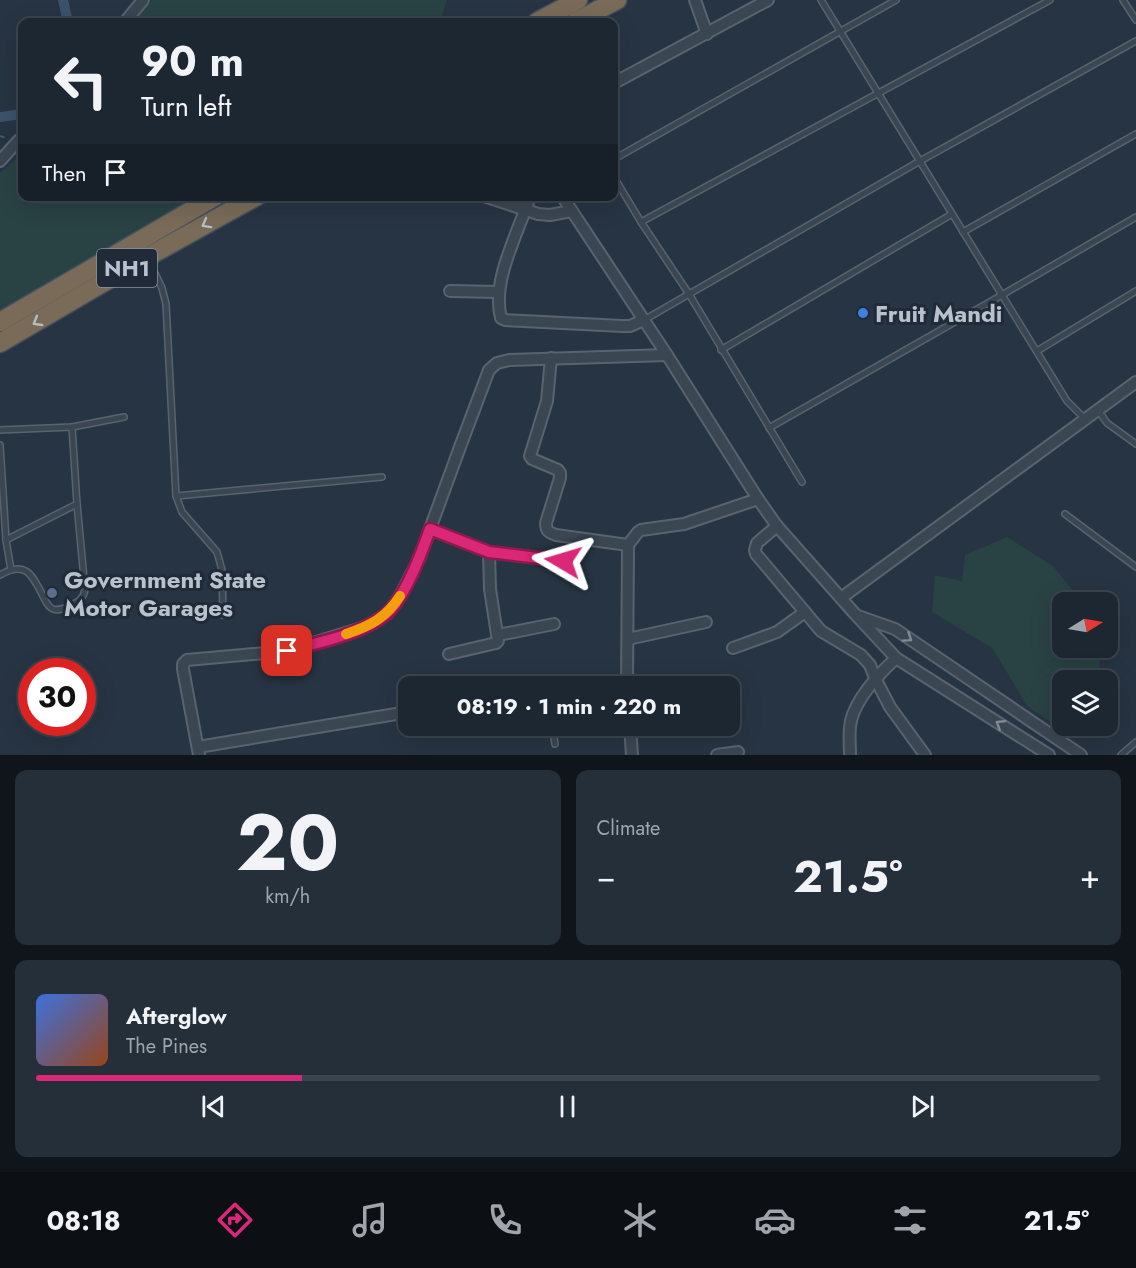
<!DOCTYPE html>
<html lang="en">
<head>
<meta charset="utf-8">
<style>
  body { margin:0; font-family:Jost,sans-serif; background:#252f3a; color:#f1f3f6; height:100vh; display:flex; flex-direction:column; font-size:22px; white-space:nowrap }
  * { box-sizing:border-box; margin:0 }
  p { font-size:20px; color:#a0a5ac }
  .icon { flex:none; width:33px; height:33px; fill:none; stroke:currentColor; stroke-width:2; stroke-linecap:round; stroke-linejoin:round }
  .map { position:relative; height:755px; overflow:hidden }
  .sheet { display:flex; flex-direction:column; gap:15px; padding:15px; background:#10151c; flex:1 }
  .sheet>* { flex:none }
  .banner { position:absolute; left:18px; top:18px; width:600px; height:183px; border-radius:12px; box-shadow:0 6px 24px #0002,0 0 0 2px #3b444d; background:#1d2732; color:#f1f3f6; overflow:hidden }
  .needle { width:39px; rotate:79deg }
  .controls { position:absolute; left:1052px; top:592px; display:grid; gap:12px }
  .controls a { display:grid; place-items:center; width:66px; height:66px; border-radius:12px; background:#1d2732; box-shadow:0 6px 24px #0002,0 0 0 2px #3b444d; font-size:30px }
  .speed { position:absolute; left:18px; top:658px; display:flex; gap:12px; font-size:30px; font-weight:700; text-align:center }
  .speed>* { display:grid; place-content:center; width:78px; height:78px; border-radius:50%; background:#1d2732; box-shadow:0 6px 24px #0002,0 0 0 2px #3b444d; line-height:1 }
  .speed .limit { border:9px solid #d22; background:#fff; color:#111 }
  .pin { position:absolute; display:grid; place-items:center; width:51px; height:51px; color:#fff; margin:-26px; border-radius:12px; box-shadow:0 3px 9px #0006 }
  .me { position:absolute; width:66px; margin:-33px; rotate:277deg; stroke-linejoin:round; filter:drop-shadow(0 0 4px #0008) }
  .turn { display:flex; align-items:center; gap:21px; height:126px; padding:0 24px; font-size:27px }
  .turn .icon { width:78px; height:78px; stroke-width:2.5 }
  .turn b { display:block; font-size:42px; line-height:51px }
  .then { display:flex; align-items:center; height:57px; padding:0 24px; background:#0003; gap:12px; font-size:22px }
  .big { font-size:45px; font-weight:700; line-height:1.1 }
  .sheet .widget { flex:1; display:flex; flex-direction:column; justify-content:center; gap:9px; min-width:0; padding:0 21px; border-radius:12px; background:#252f3a }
  .sheet .dial { align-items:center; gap:0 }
  .dial b { font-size:78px; line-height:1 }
  .song { display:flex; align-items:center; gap:18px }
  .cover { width:72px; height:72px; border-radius:9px; background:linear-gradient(135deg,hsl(220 70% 55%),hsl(20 70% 35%)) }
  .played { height:6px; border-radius:3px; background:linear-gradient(90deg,#db2777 25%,#3b444d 25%) }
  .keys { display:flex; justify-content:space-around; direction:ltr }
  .heat { display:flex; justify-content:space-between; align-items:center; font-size:33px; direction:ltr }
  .sheet .tiles { flex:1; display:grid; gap:15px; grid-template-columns:1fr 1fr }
  .widget:last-child { grid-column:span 2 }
  .trip { position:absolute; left:398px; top:676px; width:342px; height:60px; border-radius:12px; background:#1d2732; box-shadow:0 6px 24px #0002,0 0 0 2px #3b444d; font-weight:700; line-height:60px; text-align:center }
  .menu { display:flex; height:96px; justify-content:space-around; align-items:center; background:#0c1014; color:#a0a5ac }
  .menu .icon { width:42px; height:42px }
  .menu .current { color:#db2777 }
  .menu b { font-size:27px; color:#f1f3f6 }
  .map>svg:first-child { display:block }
  .green { fill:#294244 }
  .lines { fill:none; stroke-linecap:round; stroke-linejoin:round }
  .canal { stroke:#3c526c; stroke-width:10 }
  .lane-casing { stroke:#596370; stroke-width:8 }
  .street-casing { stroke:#596370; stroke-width:14 }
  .highway-casing { stroke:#46505d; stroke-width:21 }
  .path { stroke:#475e60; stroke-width:2; stroke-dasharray:4.5 4.5; stroke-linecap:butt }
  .lane { stroke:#3b4653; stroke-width:5 }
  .street { stroke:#3b4653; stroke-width:10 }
  .highway { stroke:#796b58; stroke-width:18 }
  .oneway { stroke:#b5bdc6 }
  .oneway2 { stroke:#808a96 }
  .route-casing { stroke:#8e194d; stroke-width:15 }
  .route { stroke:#db2777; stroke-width:10 }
  .slow { stroke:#f59e0b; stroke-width:10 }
  .shop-dot { fill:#3f7fe0; stroke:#202a38; stroke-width:2 }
  .service-dot { fill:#5c6f8a; stroke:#202a38; stroke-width:2 }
  .labels { text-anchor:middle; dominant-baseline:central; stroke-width:6; stroke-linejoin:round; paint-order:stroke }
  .shield { fill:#202a38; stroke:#8a94a0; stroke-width:1.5 }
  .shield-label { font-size:22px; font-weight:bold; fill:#b8c1cc }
  .poi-label { font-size:24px; font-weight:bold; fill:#b8c1cc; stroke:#202a38; text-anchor:start }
</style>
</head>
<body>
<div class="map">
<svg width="1136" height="755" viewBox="0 0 1136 755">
  <rect width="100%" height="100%" fill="#273443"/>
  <!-- green -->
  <g class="green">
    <path d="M152,0H447L440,22H134Z"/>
    <path d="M22,153V196L197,197L0,311V173Z"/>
    <path d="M1007,537L1053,566L1083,603H1062V648H1099L1100,681H1062V723H1052L1028,707L992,648L932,612L935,575L962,581L965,555Z"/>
  </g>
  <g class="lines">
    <!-- canal -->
    <g class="canal">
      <path d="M63,0L68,22"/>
      <path d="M0,117L22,114"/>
    </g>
    <!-- lane casing -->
    <g class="lane-casing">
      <g id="lane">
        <path d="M821,0L1067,401L1085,419"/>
        <path d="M1123,0L1136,20"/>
        <path d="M614,161L616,158L896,0"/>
        <path d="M614,177L641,222L689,294L802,482"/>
        <path d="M641,222L1050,0"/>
        <path d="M963,232L1136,134"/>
        <path d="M149,261L162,288L166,304L176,496L182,512L217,552L222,570L223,615"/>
        <path d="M644,320L920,161L1136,41"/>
        <path d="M721,350L952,214"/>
        <path d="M1037,351L1136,291"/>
        <path d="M1098,410L1107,423L1136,444"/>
        <path d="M769,428L1002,295L1136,217"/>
        <path d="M0,430L72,427L124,417"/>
        <path d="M0,445L6,540L11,570"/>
        <path d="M176,496L382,477"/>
        <path d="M1065,514L1136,567"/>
        <path d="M6,540L77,504"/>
        <path d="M0,575C27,559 33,577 44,598C46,602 48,607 53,609C59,611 65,608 71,605C79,602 84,598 85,589L77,504L72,427"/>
        <path d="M552,726L555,744"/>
        <path d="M1121,755L1136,742"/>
      </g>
    </g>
    <!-- street casing -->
    <g class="street-casing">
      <g id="street">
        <path d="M695,0L707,34"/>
        <path d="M125,22L143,0"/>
        <path d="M614,83L768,0"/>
        <path d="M0,161L18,141L22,138"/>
        <path d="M484,196L538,214L550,215L572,211"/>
        <path d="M530,196C519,232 491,280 501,318L505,320L622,326H630L644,320"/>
        <path d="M562,196L667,355L758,499L777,526L855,614L896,658L1049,755"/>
        <path d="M450,291L499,292"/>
        <path d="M551,358L547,401L530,456L532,459L558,470L560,473V478L546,523C546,531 548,532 556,535L628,545"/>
        <path d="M777,526L757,543L755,550L756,554L821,631L861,655L870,665L875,678L890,707L925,755"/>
        <path d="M430,529L489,552L563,561"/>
        <path d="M841,598L1136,382"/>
        <path d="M858,616L895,629L1081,755"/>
        <path d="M498,635L554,624"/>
        <path d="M628,639L706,622"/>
        <path d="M733,648L777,632L805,612"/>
        <path d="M449,654L496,643L498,641L490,589L489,552"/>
        <path d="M584,687L627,680"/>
        <path d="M627,687L628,545L638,532L641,530L684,524L758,499"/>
        <path d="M630,726L632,755"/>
        <path d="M198,747L408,712"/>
        <path d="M199,755L183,669V664L187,660L287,651L359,629L373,623L387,614L399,598L419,559L460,447L489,370L497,363L509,360L667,355"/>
        <path d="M717,755L738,752"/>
        <path d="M850,755C850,746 849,736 850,727C852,702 879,674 896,658"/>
      </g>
    </g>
    <!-- highway casing -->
    <g class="highway-casing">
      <g id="highway">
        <path d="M537,22L578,0"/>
        <path d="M575,22L617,0"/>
        <path d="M0,322L216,196"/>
        <path d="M0,343L147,257L257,196"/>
      </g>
    </g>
    <!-- path -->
    <path class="path" d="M0,136L6,138"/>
    <!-- lane -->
    <use href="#lane" class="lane"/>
    <!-- street -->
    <use href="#street" class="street"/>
    <!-- highway -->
    <use href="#highway" class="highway"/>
  </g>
  <!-- one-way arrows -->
  <defs><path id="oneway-chevron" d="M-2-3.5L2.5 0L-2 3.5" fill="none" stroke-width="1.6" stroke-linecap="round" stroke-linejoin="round" transform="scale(1.5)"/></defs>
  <g class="oneway">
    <use href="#oneway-chevron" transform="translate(206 224) rotate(151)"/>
    <use href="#oneway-chevron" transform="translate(37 322) rotate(149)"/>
  </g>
  <g class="oneway2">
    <use href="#oneway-chevron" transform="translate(908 638) rotate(34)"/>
    <use href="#oneway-chevron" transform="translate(1000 724) rotate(-148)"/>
  </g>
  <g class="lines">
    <!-- route casing -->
    <g class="route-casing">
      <path id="route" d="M287,651C316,643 363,634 386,614C405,598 422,552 430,529L489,552L563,561"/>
    </g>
    <!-- route -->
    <use href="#route" class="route"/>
    <!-- slow -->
    <path class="slow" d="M346,634C370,626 386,618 400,596"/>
  </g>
  <!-- markers -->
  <circle class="shop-dot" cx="863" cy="313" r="6"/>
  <circle class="service-dot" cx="52" cy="593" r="6"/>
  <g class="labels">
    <!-- shield labels -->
    <rect class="shield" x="97" y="249" width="60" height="38" rx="4.5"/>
    <g class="shield-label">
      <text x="127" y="268">NH1</text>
    </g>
    <!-- poi labels -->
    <g class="poi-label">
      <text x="875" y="313">Fruit Mandi</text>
      <text x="64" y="579">Government State<tspan x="64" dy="28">Motor Garages</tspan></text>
    </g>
  </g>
</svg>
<div class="controls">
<a><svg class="needle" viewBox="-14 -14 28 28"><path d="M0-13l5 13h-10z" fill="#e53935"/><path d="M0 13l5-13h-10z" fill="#a0a5ac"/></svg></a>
<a><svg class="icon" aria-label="layers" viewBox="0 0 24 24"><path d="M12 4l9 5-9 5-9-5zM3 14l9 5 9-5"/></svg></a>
</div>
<div class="speed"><div class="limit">30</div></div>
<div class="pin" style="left:287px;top:651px;background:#d93025"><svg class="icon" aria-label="arrive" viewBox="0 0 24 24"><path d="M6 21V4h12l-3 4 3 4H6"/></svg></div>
<svg class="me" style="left:563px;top:561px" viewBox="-20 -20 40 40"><path d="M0-17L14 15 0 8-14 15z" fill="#db2777" stroke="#fff" stroke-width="4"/></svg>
<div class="trip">08:19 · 1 min · 220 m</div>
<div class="banner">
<div class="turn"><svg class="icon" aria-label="left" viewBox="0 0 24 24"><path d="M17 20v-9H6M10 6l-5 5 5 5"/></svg><div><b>90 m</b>Turn left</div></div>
<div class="then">Then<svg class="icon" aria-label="arrive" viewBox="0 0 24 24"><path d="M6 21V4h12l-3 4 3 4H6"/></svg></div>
</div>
</div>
<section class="sheet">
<div class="tiles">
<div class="widget dial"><b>20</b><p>km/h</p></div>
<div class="widget"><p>Climate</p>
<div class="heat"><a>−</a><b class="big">21.5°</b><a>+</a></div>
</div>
<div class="widget">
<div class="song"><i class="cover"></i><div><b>Afterglow</b><p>The Pines</p></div></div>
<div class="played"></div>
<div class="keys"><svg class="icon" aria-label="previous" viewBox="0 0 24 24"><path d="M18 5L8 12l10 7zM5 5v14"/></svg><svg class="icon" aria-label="pause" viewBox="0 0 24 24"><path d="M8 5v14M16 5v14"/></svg><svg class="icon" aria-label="next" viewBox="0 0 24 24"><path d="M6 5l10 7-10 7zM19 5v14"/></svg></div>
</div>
</div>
</section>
<nav class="menu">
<b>08:18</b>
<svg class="icon current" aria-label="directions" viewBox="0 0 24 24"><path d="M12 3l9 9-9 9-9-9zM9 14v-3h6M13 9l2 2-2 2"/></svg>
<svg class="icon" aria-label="music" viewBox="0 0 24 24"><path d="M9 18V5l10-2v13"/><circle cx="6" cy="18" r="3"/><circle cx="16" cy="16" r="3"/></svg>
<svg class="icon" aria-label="phone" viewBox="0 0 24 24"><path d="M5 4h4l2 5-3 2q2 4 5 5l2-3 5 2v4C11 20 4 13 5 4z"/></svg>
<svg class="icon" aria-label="climate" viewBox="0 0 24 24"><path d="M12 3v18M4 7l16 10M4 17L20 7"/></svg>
<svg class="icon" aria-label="car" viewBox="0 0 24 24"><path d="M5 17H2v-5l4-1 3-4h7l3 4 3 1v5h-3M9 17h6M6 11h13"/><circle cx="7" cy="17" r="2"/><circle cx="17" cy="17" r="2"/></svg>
<svg class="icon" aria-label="filters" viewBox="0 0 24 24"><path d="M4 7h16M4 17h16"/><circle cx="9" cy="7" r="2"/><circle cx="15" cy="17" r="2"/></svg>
<b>21.5°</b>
</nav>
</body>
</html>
